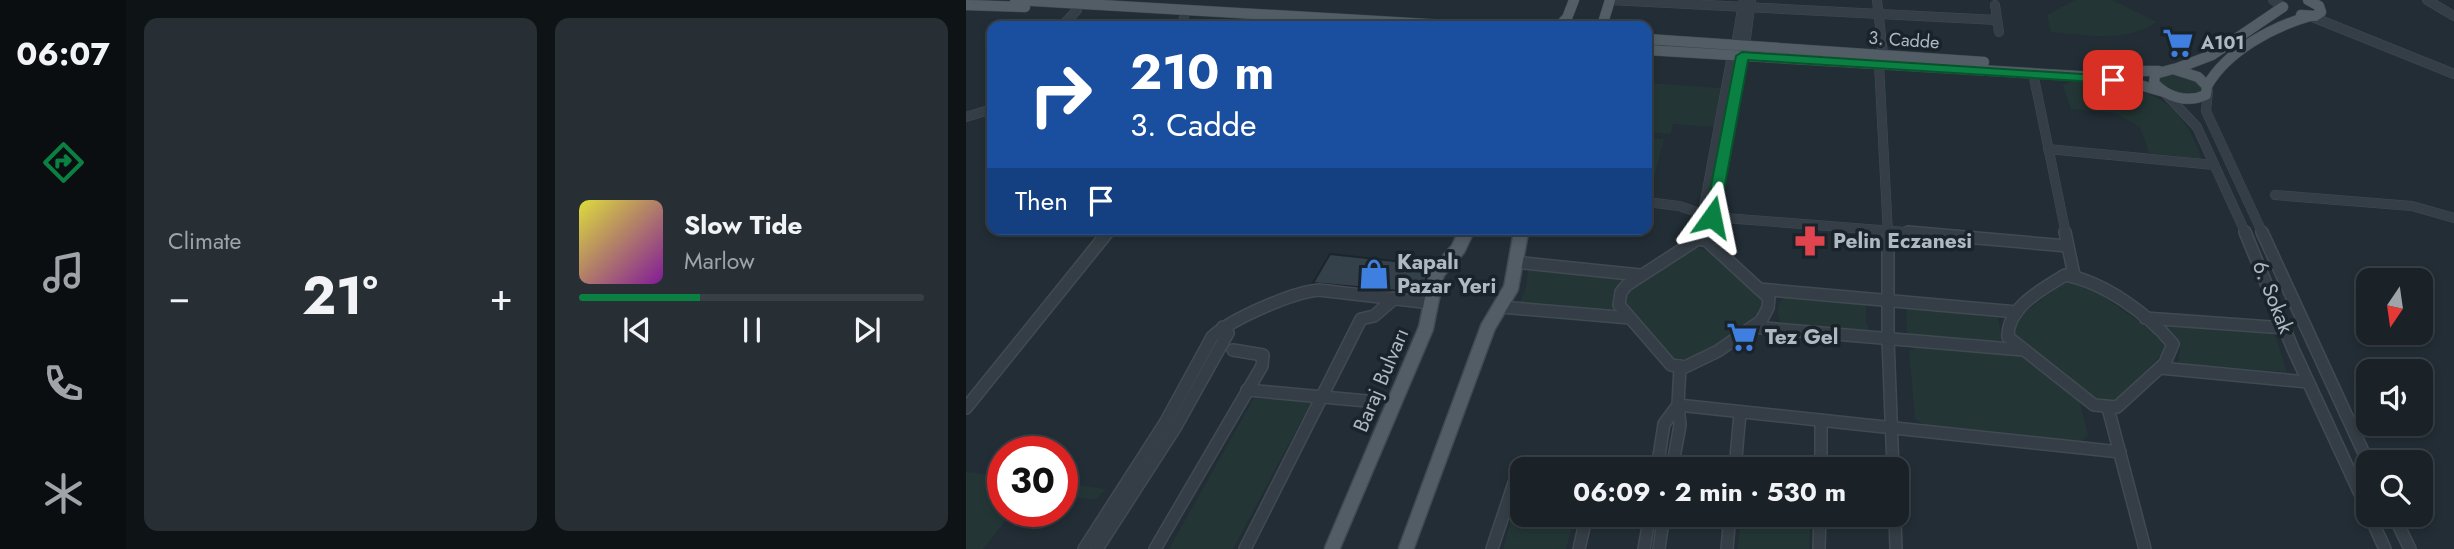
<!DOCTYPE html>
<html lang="en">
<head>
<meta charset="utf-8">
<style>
  body { margin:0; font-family:Jost,sans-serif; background:#272f34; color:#f1f3f6; height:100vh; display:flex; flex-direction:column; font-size:26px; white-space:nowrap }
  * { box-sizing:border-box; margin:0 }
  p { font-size:23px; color:#9fa4a8 }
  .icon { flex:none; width:38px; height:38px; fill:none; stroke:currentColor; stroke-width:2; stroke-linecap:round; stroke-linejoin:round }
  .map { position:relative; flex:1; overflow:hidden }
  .side { display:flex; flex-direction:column; gap:18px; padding:18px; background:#0e1316; width:840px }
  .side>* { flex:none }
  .banner { position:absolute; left:21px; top:21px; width:665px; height:214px; border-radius:14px; box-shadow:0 4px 10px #0003,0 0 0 2px #383f45; background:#1a4fa0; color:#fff; overflow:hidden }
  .needle { width:46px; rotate:193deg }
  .controls { position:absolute; left:1390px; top:268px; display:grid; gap:14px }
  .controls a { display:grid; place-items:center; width:77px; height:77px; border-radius:14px; background:#1a2228; box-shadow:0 4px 10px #0003,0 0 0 2px #383f45; font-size:35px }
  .speed { position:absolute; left:21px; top:436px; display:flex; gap:14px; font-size:35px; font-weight:700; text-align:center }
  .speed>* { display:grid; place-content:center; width:91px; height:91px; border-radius:50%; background:#1a2228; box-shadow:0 4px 10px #0003,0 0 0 2px #383f45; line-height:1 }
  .speed .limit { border:10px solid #d22; background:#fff; color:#111 }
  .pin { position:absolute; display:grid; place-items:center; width:60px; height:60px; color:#fff; margin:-30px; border-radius:14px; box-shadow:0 4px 10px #0006 }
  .me { position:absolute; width:77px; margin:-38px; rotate:12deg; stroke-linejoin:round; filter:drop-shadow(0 0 5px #0008) }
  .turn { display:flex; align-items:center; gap:24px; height:147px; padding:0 28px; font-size:32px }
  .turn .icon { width:91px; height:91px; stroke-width:2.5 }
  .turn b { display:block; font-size:49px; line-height:60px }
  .then { display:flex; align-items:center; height:66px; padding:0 28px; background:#0003; gap:14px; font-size:26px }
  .big { font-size:52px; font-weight:700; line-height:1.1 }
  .side .card { flex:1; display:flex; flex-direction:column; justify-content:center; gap:10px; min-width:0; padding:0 24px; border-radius:14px; background:#272f34 }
  .song { display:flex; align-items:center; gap:21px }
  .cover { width:84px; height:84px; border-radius:10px; background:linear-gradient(135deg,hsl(60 70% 55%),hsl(290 70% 35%)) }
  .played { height:7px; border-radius:4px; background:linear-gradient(90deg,#0b8043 35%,#383f45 35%) }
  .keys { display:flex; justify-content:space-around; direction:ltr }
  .heat { display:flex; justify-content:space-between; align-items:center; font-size:38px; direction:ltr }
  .side .tiles { flex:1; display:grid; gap:18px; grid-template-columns:repeat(2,1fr) }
  .trip { position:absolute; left:544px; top:457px; width:399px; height:70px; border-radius:14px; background:#1a2228; box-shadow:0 4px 10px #0003,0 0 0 2px #383f45; font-weight:700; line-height:70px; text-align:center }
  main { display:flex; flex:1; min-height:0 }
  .menu { display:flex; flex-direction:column; width:126px; justify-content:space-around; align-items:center; background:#0a0e10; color:#9fa4a8 }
  .menu .icon { width:49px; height:49px }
  .menu .on { color:#0b8043 }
  .menu b { font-size:32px; color:#f1f3f6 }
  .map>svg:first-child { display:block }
  .green { fill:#233635 }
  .building { fill:#34414b; stroke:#1c252c; stroke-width:2 }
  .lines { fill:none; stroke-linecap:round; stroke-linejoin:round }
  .minor-far1-casing { stroke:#414a52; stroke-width:10 }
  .minor-casing { stroke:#414a52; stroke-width:14 }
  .major-far1-casing { stroke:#414a52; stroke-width:11 }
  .major-casing { stroke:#414a52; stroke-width:17 }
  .minor-far1 { stroke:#353e46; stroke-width:9 }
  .minor { stroke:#353e46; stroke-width:11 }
  .major-far1 { stroke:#535d66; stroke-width:10 }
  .major { stroke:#535d66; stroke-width:14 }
  .route { fill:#0b8043; stroke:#07532c; stroke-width:2 }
  .labels { text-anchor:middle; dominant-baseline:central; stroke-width:7; stroke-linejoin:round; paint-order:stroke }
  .far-street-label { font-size:18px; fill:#afb9c2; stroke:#1a232a }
  .far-poi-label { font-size:18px; font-weight:bold; fill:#afb9c2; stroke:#1a232a; text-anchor:start }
  .poi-label { font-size:21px; font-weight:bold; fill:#afb9c2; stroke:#1a232a; text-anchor:start }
  .street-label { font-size:21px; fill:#afb9c2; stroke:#1a232a }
</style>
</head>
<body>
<main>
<nav class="menu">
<b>06:07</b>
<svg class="icon on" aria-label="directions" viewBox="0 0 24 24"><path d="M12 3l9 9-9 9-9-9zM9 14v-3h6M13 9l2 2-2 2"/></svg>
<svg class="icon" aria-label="music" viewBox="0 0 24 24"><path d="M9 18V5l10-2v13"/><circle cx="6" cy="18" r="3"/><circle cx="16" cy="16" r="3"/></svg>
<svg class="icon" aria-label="phone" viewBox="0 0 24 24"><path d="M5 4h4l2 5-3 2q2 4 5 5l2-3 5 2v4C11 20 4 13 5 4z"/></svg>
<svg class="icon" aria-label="climate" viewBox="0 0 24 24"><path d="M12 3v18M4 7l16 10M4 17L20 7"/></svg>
</nav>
<section class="side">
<div class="tiles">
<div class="card"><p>Climate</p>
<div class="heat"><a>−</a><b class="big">21°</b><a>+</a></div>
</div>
<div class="card">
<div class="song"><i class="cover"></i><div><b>Slow Tide</b><p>Marlow</p></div></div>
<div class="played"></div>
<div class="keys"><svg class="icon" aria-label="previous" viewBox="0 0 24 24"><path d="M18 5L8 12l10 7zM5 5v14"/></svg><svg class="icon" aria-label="pause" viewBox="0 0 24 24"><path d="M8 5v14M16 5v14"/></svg><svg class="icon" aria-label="next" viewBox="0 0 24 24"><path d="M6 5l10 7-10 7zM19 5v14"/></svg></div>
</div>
</div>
</section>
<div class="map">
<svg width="1488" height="549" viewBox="0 0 1488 549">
  <rect width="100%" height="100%" fill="#222d35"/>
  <!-- green -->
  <g class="green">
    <path d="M1109,0H1146L1191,22C1161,43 1119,35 1085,32L1081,15Z"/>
    <path d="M1201,73L1222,75L1235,85V92C1218,99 1205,93 1193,81V77Z"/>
    <path d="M1108,81C1174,87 1212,90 1236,159L1183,153L1174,127L1149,113L1105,109L1097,85Z"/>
    <path d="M681,83L755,88L748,127L707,124L705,134L681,132Z"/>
    <path d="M681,138L698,139L683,197H681Z"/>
    <path d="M731,248C748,249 782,287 795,299L797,305L793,316C775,328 726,370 706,357C690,345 671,318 657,303L664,287Z"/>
    <path d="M567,269L658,278L647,293L649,311L646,314L553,304L560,288L562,270Z"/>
    <path d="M1104,277L1124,287L1201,342V350L1150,399L1141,403L1125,396L1047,335V322Z"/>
    <path d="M819,297L900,302V322L904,332L815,324C811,315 809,304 819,297Z"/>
    <path d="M940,305L1028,314L1032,317L1036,340L1034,343L941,336Z"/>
    <path d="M1199,325L1305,333L1310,338L1321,372L1212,363L1214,348Z"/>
    <path d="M953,346L1056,356L1113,400L1122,435L1115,442L959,426L949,418L943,351Z"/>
    <path d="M288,398L345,402L267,549H203Z"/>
    <path d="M0,472L37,476V511H47L17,549H0Z"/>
    <path d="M556,481V514L609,515L600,549H537Z"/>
    <path d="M96,483L140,489L130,499L96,497Z"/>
    <path d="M775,515H845L843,549H772Z"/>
  </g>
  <!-- building -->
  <path class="building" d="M364,254L465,265L455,293L347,283Z"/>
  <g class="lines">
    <!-- minor-far1 casing -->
    <g class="minor-far1-casing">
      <g id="minor-far1">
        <path d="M644,0L1031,20"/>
        <path d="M911,0L917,54"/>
        <path d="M1307,0L1317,7"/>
        <path d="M1461,0L1488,16"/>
        <path d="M1029,5L1033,32"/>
        <path d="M1344,16L1488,74"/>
        <path d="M96,26L111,10"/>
        <path d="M215,26L218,18"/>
        <path d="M770,45L777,3"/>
        <path d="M779,46L785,0"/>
        <path d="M913,64L922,234"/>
        <path d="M1067,73L1100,234"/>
        <path d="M1242,91L1240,111L1297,234"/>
        <path d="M1198,92L1231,127L1280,234"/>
        <path d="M0,117L26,109"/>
        <path d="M1082,149L1248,165"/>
        <path d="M1309,195L1446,206L1488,218"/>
        <path d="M681,202L713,206L746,217L965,234"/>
        <path d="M140,234L144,229"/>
        <path d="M733,234L766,55"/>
        <path d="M742,234L776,56"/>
      </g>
    </g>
    <!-- minor casing -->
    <g class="minor-casing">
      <g id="minor">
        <path d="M922,232V339L927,469"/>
        <path d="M942,232L1101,246"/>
        <path d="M1099,232L1108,275"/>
        <path d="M1279,232L1327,349L1402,511"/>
        <path d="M1296,232L1402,462"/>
        <path d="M732,239L741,241L803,298L802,308L795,321L752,351L719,367L705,365L653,305L655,292L661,285Z"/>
        <path d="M732,239L733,232"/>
        <path d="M741,241L743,232"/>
        <path d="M549,262L674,275"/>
        <path d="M1099,275C1138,282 1182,314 1207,344L1199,363L1151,407L1128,405L1042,337C1041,307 1077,289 1099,275Z"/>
        <path d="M793,289L1051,312"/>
        <path d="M535,307L664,318"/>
        <path d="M1179,318L1319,328"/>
        <path d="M786,327L1057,350"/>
        <path d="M714,366L712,405L1154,452"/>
        <path d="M1194,368L1342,382"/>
        <path d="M281,390L401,401"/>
        <path d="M0,408L142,232"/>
        <path d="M1142,408L1179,549"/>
        <path d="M855,420V469"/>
        <path d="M691,469L698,424L712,405"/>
        <path d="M706,469L714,425L712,405"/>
        <path d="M769,469L774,413"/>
        <path d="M929,514L930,549"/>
        <path d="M1403,514L1419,549"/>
        <path d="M1427,514L1444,549"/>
        <path d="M118,549L199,423L246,337C265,319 327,292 353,290L465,303"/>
        <path d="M131,549L209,428L262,333L257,327"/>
        <path d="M189,549L296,366L297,355L267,350"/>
        <path d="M279,549L395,319L408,316L429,298"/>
        <path d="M526,549L554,465L594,469"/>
        <path d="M613,549L621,514"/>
        <path d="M678,549L684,514"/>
        <path d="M693,549L698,514"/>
        <path d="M761,549L764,514"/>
        <path d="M853,549L854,514"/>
      </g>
    </g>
    <!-- major-far1 casing -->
    <g class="major-far1-casing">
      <g id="major-far1">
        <path d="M49,0L496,26"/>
        <path d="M0,5L59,7"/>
        <path d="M1335,15L1349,16L1355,12L1353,6L1342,0"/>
        <path d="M593,26L601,18L608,0"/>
        <path d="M597,26H626"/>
        <path d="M636,26L644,0"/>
        <path d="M681,39L1018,62"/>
        <path d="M681,50L1128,77L1167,83L1198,92"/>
        <path d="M1207,69L1232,77L1241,86L1240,95C1221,103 1202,98 1188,83L1189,74Z"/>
        <path d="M1209,69L1246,55L1317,7"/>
        <path d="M1141,71H1193"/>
        <path d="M1241,86C1261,51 1306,27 1344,16"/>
        <path d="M499,234L501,229"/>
        <path d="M554,234L556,229"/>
      </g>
    </g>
    <!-- major casing -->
    <g class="major-casing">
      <g id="major">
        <path d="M366,549L460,328L471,273L492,249L500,232"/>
        <path d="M440,549L522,327L545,288L555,232"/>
      </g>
    </g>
    <!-- minor-far1 -->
    <use href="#minor-far1" class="minor-far1"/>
    <!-- minor -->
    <use href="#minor" class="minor"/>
    <!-- major-far1 -->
    <use href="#major-far1" class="major-far1"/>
    <!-- major -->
    <use href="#major" class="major"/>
  </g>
  <!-- route -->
  <path class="route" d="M776,52L1147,76L1154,80L1147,83L782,60L753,217L746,223L739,217L770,56Z"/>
  <!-- icons -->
  <defs>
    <g id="supermarket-bare" transform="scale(2.415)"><path d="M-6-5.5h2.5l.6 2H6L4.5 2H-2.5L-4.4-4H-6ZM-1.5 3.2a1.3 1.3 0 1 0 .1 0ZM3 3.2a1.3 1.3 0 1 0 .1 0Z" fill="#3f7fe0" stroke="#1a232a" stroke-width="2.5" paint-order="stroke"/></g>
    <g id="pharmacy-bare" transform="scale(2.415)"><path d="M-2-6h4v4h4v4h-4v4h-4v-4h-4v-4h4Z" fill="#e0444e" stroke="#1a232a" stroke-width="2.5" paint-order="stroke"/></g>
    <g id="shop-bare" transform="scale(2.415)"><path d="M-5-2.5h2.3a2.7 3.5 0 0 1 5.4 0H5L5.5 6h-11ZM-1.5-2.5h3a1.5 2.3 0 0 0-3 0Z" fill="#3f7fe0" stroke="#1a232a" stroke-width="2.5" paint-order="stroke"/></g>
  </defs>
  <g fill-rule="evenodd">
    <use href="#supermarket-bare" x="1212" y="43"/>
    <use href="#pharmacy-bare" x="844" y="241"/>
    <use href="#shop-bare" x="408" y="274"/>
    <use href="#supermarket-bare" x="776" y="337"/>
  </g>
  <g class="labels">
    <!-- far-street labels -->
    <g class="far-street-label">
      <text transform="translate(938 40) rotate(4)">3. Cadde</text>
    </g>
    <!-- far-poi labels -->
    <g class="far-poi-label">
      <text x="1235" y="43">A101</text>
    </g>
    <!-- poi labels -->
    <g class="poi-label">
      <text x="867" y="241">Pelin Eczanesi</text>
      <text x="431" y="262">Kapalı<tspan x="431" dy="24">Pazar Yeri</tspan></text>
      <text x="799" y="337">Tez Gel</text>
    </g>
    <!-- street labels -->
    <g class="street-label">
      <text transform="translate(1307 297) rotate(68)">6. Sokak</text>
      <text transform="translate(415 380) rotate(-67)">Baraj Bulvarı</text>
    </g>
  </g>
</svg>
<div class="controls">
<a><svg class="needle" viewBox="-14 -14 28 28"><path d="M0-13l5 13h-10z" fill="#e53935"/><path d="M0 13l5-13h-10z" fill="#9fa4a8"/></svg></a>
<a><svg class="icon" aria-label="sound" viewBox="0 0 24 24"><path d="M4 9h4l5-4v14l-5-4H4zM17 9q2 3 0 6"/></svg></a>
<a><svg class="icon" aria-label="search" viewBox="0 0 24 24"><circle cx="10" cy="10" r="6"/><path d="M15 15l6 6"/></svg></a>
</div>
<div class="speed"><div class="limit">30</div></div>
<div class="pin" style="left:1147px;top:80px;background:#d93025"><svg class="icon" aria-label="arrive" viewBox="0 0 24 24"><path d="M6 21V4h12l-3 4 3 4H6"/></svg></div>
<svg class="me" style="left:746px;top:217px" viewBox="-20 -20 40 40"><path d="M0-17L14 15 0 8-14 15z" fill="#0b8043" stroke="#fff" stroke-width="4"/></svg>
<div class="trip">06:09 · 2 min · 530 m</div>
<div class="banner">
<div class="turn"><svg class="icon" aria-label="right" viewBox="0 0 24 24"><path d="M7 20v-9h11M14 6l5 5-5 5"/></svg><div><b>210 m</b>3. Cadde</div></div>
<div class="then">Then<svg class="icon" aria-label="arrive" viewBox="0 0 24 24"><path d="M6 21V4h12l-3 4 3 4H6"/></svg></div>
</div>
</div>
</main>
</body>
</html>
